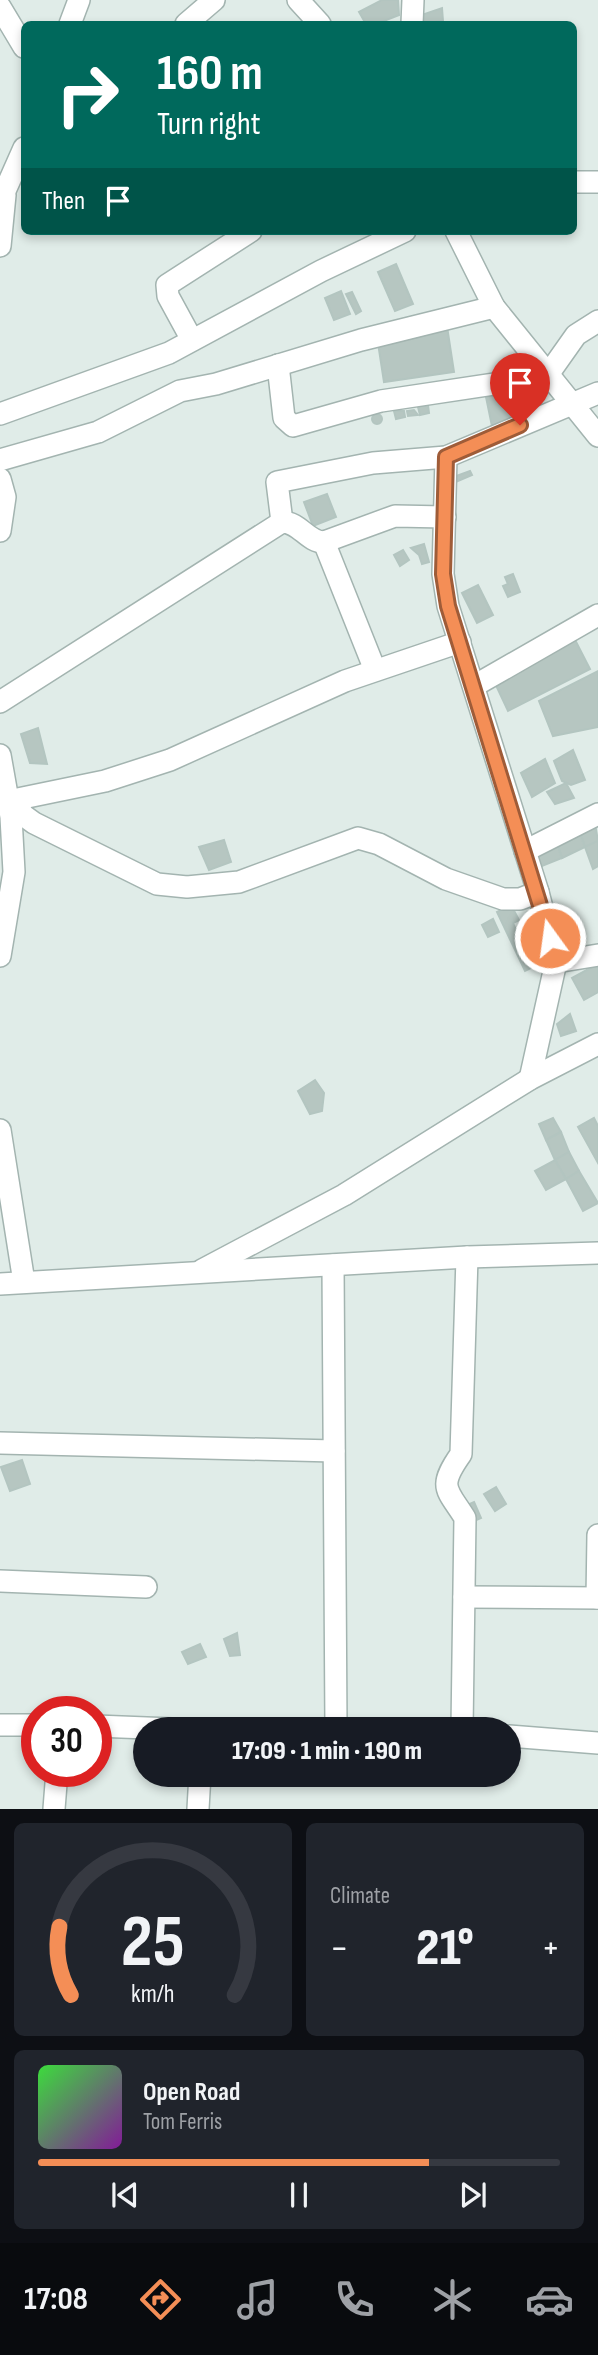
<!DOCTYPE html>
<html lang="en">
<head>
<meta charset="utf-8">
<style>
  body { margin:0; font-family:"Sofia Sans Condensed",sans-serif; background:#20242c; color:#f1f3f6; height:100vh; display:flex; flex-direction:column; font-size:26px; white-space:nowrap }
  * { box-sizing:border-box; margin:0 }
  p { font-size:23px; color:#9ea1a6 }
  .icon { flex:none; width:38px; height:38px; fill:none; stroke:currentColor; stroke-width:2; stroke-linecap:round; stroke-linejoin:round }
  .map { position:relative; height:1809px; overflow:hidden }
  .panel { display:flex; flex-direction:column; gap:14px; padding:14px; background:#0d0f14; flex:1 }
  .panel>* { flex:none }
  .banner { position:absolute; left:21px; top:21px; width:556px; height:214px; border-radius:10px; box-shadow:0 4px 10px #0003; background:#00695c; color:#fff; overflow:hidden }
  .speed { position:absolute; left:21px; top:1696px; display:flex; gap:14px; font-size:35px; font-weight:700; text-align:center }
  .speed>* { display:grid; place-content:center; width:91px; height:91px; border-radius:50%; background:#171b24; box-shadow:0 4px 10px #0003; line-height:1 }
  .speed .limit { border:10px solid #d22; background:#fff; color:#111 }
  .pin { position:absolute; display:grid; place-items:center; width:60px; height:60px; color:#fff; margin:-72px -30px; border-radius:50% 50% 50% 0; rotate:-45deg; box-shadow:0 0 7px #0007 }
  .pin .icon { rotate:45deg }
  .me { position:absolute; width:77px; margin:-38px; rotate:346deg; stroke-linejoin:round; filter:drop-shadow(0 0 5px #0008) }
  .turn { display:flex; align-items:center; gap:24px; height:147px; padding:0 21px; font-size:32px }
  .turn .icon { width:91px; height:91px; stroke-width:2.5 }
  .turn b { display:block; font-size:49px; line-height:60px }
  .then { display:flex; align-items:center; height:66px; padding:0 21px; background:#0003; gap:14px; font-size:26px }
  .big { font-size:52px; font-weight:800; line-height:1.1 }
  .panel .widget { flex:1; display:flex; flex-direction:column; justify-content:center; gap:10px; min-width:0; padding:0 24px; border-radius:10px; background:#20242c }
  .panel .dial { align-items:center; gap:0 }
  .dial svg { height:182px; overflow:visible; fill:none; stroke:#363941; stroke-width:7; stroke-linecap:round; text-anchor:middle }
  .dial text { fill:#f1f3f6; stroke:none }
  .song { display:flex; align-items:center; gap:21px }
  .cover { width:84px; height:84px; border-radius:10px; background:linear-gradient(135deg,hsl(120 70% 55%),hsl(290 70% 35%)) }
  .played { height:7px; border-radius:4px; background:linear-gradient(90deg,#f48e56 75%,#363941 75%) }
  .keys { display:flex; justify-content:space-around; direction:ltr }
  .heat { display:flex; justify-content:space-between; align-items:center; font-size:38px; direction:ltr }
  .panel .tiles { flex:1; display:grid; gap:14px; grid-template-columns:1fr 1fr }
  .widget:last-child { grid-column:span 2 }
  .trip { position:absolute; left:133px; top:1717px; width:388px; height:70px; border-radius:35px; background:#171b24; box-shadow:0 4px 10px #0003; font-weight:800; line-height:70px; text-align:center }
  .tab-bar { display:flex; height:112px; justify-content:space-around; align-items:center; background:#090b0e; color:#9ea1a6 }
  .tab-bar .icon { width:49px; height:49px }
  .tab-bar .selected { color:#f48e56 }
  .tab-bar b { font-size:32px; color:#f1f3f6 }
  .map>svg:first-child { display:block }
  .building { fill:#b6c6c1; stroke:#b3c5c0; stroke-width:2 }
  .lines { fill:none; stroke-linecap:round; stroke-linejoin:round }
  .minor-casing { stroke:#a3b4b0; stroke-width:24 }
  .minor { stroke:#fff; stroke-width:21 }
  .route-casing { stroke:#9f5c38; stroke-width:18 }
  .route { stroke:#f48e56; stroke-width:12 }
</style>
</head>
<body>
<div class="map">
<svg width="598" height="1809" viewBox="0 0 598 1809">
  <rect width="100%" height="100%" fill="#e0ece8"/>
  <!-- building -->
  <g class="building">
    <path d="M382,0H398L399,15L376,24H366L359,12Z"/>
    <path d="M442,8L443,21L416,24V17Z"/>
    <path d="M396,264L413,304L395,311L378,272Z"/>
    <path d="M341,291L350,314L334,320L325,298Z"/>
    <path d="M352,292L361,311L356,314L346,294Z"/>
    <path d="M446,320L454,372L384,382L376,330Z"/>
    <path d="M514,391L521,425L493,431L486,397Z"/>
    <path d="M428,405L429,413L420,415L418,407Z"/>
    <path d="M414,410L418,415L408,416L407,411Z"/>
    <path d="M394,411H404L405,417L396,419Z"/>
    <circle cx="377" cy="419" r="5"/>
    <path d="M470,471L472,475L451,484V478Z"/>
    <path d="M327,494L336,517L313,526L304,502Z"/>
    <path d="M424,544L429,562L422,564L419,555L411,548Z"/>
    <path d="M403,550L409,560L400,566L394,555Z"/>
    <path d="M513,574L520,592L508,597L503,586L508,584L505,577Z"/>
    <path d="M478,585L493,615L477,623L462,593Z"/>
    <path d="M572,634L590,669L508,711L493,679Z"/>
    <path d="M598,671V727L553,736L539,701Z"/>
    <path d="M38,728L47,764L30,763L21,734Z"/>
    <path d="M573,750L585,780L571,785L562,781L554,761Z"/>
    <path d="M545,759L555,783L532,797L521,773Z"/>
    <path d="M566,783L574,798L555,804L547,792Z"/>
    <path d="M594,818L598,841L585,847L578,827Z"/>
    <path d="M578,827L585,847L562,858L555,838Z"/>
    <path d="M555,838L562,858L537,868L531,850Z"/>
    <path d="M224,840L231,862L209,870L199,847Z"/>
    <path d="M598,841V866L593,869L585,847Z"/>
    <path d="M511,905L519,920L513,923L518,935L525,932L527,936L537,931L541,940L540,948L530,953L532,956L541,952L545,961L525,971L497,912Z"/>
    <path d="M493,919L499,932L488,937L482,925Z"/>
    <path d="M598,964V992L584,1000L572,978Z"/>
    <path d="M570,1014L576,1031L561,1036L557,1024Z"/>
    <path d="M315,1080L324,1093L322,1111L310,1114L298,1091Z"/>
    <path d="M553,1118L561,1132L546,1140L539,1124Z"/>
    <path d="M594,1118L598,1126V1163L578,1127Z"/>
    <path d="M561,1132L569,1152L555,1160L546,1140Z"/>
    <path d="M569,1152L579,1171L566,1179L555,1160Z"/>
    <path d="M555,1160L566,1179L546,1190L535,1171Z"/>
    <path d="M579,1171L598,1203L583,1211L566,1179Z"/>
    <path d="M22,1460L30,1484L10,1491L1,1467Z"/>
    <path d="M496,1487L506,1504L495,1511L484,1494Z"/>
    <path d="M474,1502L481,1518L472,1522L465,1506Z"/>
    <path d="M237,1633L240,1655L230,1656L224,1639Z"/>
    <path d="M200,1644L206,1657L188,1664L182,1652Z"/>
  </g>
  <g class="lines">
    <!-- minor casing -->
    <g class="minor-casing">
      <g id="minor">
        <path d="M298,0L320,24"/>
        <path d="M0,7L24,47"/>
        <path d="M70,24L79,0"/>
        <path d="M186,24L214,0"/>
        <path d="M412,24L413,0"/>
        <path d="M574,182H598"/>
        <path d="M0,202L24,148"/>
        <path d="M456,231L494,307L598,436"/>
        <path d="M0,246L5,195"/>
        <path d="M192,340L168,296L167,285L251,231"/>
        <path d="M278,365L284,418L293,426L381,401L547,376L576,335L598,321"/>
        <path d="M0,414L169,353L321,271L405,231"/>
        <path d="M446,457L443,574L448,606L538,892L556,962L530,1079"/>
        <path d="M0,460L98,432L180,391L216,384L361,340L494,307"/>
        <path d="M0,479L5,497L0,531"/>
        <path d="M282,522L277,482L373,463L446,457L598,393"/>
        <path d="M324,542L375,670"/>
        <path d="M474,686L598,615"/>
        <path d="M0,702L282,522C300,522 307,542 324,542L395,516L445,517"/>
        <path d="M0,755L11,817L14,872L0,956"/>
        <path d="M15,800L23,815L34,823L157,884L187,887L239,882L358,838L379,844L446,879L503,899H520L538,892"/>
        <path d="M8,801L105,781L170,760L345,681L460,642"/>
        <path d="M525,851L598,814"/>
        <path d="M556,962L598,955"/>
        <path d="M0,1130L24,1282"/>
        <path d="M333,1265L336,1727"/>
        <path d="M202,1270L344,1195L530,1079L598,1044"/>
        <path d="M0,1284L467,1257L598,1253"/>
        <path d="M0,1443L334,1451"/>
        <path d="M0,1581L146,1587"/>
        <path d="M464,1597L598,1598"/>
        <path d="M597,1598L598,1535"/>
        <path d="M0,1725H37"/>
        <path d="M96,1726L172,1729"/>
        <path d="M255,1729H379"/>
        <path d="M462,1729L465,1518C447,1489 437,1488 461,1454L467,1257"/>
        <path d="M509,1736L598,1743"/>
        <path d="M54,1809L57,1771"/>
        <path d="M198,1809L200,1774"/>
      </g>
    </g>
    <!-- minor -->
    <use href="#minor" class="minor"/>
  </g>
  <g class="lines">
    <!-- route casing -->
    <g class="route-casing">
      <path id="route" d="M520,425L446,457L443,574L448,606L550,938"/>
    </g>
    <!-- route -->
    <use href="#route" class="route"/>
  </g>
</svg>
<div class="speed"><div class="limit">30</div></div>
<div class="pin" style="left:520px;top:425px;background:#d93025"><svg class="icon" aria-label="arrive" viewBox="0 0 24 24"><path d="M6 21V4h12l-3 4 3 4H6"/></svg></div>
<svg class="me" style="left:550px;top:938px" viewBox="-20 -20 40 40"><circle r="17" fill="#f48e56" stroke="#fff" stroke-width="3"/><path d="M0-11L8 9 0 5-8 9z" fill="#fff"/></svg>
<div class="trip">17:09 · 1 min · 190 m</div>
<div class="banner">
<div class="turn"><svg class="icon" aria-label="right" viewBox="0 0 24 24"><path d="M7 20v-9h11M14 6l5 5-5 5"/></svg><div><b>160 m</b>Turn right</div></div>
<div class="then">Then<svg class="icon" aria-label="arrive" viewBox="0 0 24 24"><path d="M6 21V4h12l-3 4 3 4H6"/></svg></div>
</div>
</div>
<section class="panel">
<div class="tiles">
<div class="widget dial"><svg viewBox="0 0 100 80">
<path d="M14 69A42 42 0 1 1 86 69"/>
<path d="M14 69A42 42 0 0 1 9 39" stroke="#f48e56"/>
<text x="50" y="56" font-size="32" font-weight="700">25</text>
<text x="50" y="72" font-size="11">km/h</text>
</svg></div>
<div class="widget"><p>Climate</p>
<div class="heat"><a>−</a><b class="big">21°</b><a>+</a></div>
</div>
<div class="widget">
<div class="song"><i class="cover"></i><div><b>Open Road</b><p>Tom Ferris</p></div></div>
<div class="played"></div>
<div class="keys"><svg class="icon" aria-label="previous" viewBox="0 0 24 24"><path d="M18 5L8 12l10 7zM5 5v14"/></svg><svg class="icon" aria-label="pause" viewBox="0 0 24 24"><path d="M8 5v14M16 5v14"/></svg><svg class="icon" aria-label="next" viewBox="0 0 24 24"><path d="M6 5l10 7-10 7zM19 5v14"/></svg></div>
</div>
</div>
</section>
<nav class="tab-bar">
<b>17:08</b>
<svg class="icon selected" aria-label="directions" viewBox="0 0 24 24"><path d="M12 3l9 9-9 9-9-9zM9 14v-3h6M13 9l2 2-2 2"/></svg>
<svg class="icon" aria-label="music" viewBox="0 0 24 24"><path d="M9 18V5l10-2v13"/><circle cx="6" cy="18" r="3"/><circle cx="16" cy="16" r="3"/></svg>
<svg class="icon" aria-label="phone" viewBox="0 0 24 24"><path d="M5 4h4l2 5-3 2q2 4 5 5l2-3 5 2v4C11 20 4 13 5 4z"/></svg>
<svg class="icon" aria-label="climate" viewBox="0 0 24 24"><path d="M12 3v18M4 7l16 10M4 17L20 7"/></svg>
<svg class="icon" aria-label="car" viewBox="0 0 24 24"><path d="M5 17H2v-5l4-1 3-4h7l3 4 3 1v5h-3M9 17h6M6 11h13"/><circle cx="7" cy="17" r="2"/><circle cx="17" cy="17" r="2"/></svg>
</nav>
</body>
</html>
